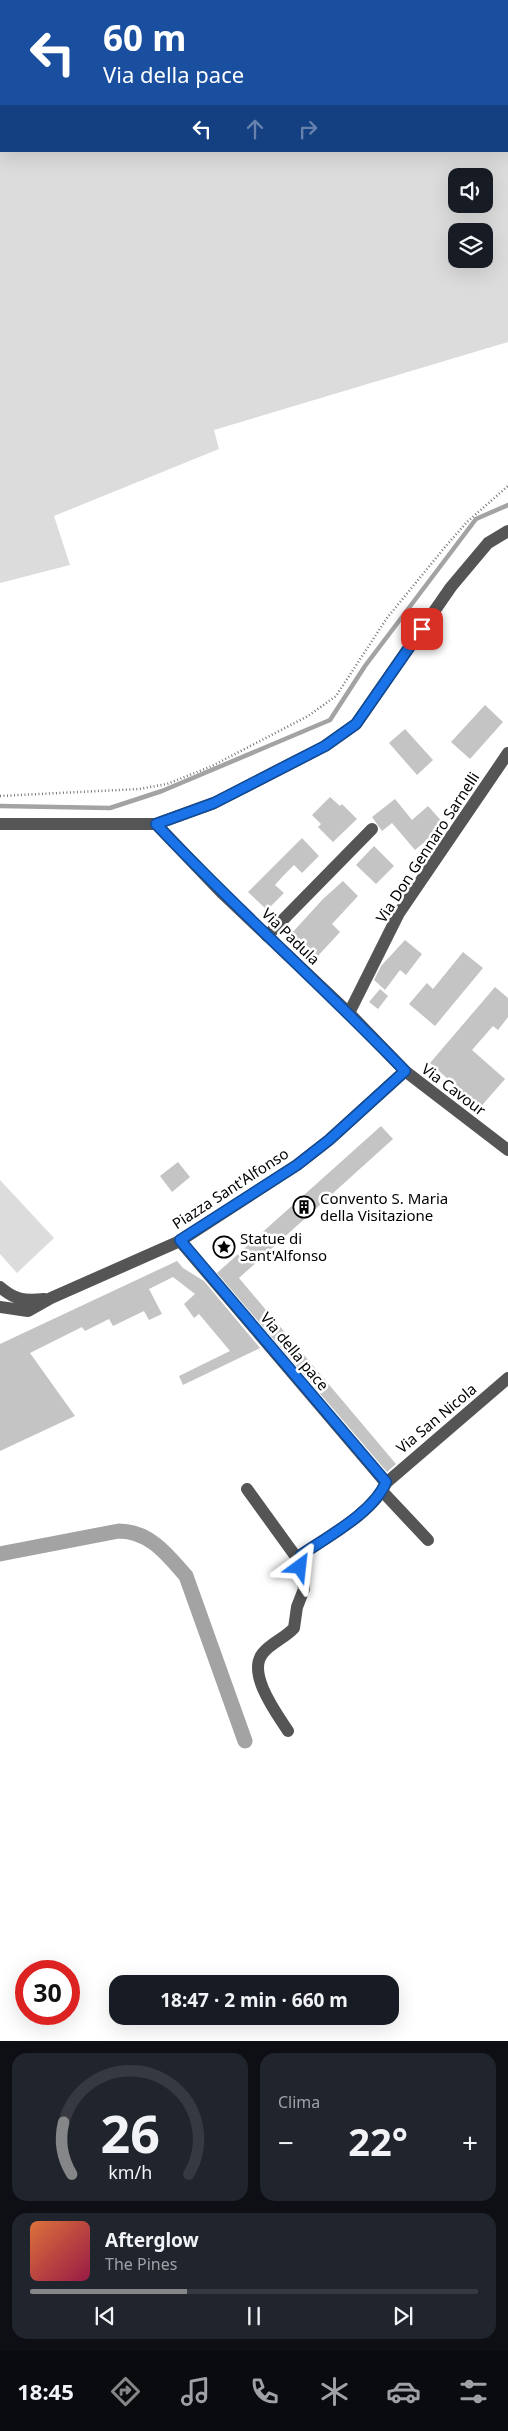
<!DOCTYPE html>
<html lang="it">
<head>
<meta charset="utf-8">
<style>
  body { margin:0; font-family:"Noto Sans",sans-serif; background:#20242c; color:#f1f3f6; height:100vh; display:flex; flex-direction:column; font-size:19px; white-space:nowrap }
  * { box-sizing:border-box; margin:0 }
  p { font-size:16px; color:#9ea1a6 }
  .icon { flex:none; width:28px; height:28px; fill:none; stroke:currentColor; stroke-width:2; stroke-linecap:round; stroke-linejoin:round }
  .map { position:relative; height:2041px; overflow:hidden }
  .drawer { display:flex; flex-direction:column; gap:12px; padding:12px; background:#0d0f14; flex:1 }
  .drawer>* { flex:none }
  .banner { position:absolute; left:0px; top:0px; width:509px; height:152px; box-shadow:0 5px 20px #0002; background:#1a4fa0; color:#fff; overflow:hidden }
  .fabs { position:absolute; left:448px; top:168px; display:grid; gap:10px }
  .fabs a { display:grid; place-items:center; width:45px; height:45px; border-radius:10px; background:#171b24; box-shadow:0 5px 20px #0002; font-size:25px }
  .speed { position:absolute; left:15px; top:1960px; display:flex; gap:10px; font-size:25px; font-weight:700; text-align:center }
  .speed>* { display:grid; place-content:center; width:65px; height:65px; border-radius:50%; background:#171b24; box-shadow:0 5px 20px #0002; line-height:1 }
  .speed .limit { border:8px solid #d22; background:#fff; color:#111 }
  .pin { position:absolute; display:grid; place-items:center; width:42px; height:42px; color:#fff; margin:-21px; border-radius:10px; box-shadow:0 2px 8px #0006 }
  .me { position:absolute; width:55px; margin:-28px; rotate:30deg; stroke-linejoin:round; filter:drop-shadow(0 0 4px #0008) }
  .turn { display:flex; align-items:center; gap:18px; height:105px; padding:0 20px; font-size:22px }
  .turn .icon { width:65px; height:65px; stroke-width:2.5 }
  .turn b { display:block; font-size:35px; line-height:42px }
  .lanes { display:flex; align-items:center; height:48px; padding:0 20px; background:#0003; justify-content:center; gap:25px; direction:ltr }
  .lanes .off { opacity:.35 }
  .big { font-size:38px; font-weight:700; line-height:1.1 }
  .drawer .tile { flex:1; display:flex; flex-direction:column; justify-content:center; gap:8px; min-width:0; padding:0 18px; border-radius:15px; background:#20242c }
  .drawer .dial { align-items:center; gap:0 }
  .dial svg { height:130px; overflow:visible; fill:none; stroke:#363941; stroke-width:7; stroke-linecap:round; text-anchor:middle }
  .dial text { fill:#f1f3f6; stroke:none }
  .song { display:flex; align-items:center; gap:15px }
  .cover { width:60px; height:60px; border-radius:8px; background:linear-gradient(135deg,hsl(20 70% 55%),hsl(340 70% 35%)) }
  .played { height:5px; border-radius:2px; background:linear-gradient(90deg,#858687 35%,#363941 35%) }
  .keys { display:flex; justify-content:space-around; direction:ltr }
  .heat { display:flex; justify-content:space-between; align-items:center; font-size:28px; direction:ltr }
  .drawer .tiles { flex:1; display:grid; gap:12px; grid-template-columns:1fr 1fr }
  .tile:last-child { grid-column:span 2 }
  .trip { position:absolute; left:109px; top:1975px; width:290px; height:50px; border-radius:15px; background:#171b24; box-shadow:0 5px 20px #0002; font-weight:700; line-height:50px; text-align:center }
  .dock { display:flex; height:80px; justify-content:space-around; align-items:center; background:#090b0e; color:#9ea1a6 }
  .dock .icon { width:35px; height:35px }
  .dock .active { color:#858687 }
  .dock b { font-size:22px; color:#f1f3f6 }
  .map>svg:first-child { display:block }
  .green { fill:#dcdcdc; fill-rule:evenodd }
  .lines { fill:none; stroke-linecap:round; stroke-linejoin:round }
  .stream { stroke:#a3a3a3; stroke-width:4.5 }
  .canal { stroke:#a3a3a3; stroke-width:15 }
  .building { fill:#c4c4c4 }
  .path { stroke:#777; stroke-width:2.5; stroke-dasharray:1 2.5; stroke-linecap:butt }
  .minor { stroke:#555; stroke-width:12 }
  .route-casing { stroke:#114b97; stroke-width:12 }
  .route { stroke:#1a73e8; stroke-width:9 }
  .labels { text-anchor:middle; dominant-baseline:central; stroke-width:5; stroke-linejoin:round; paint-order:stroke }
  .street-label { font-size:15px; fill:#000; stroke:#fff }
  .poi-label { font-size:15px; fill:#000; stroke:#fff; text-anchor:start }
</style>
</head>
<body>
<div class="map">
<svg width="508" height="2041" viewBox="0 0 508 2041">
  <rect width="100%" height="100%" fill="#fff"/>
  <!-- green -->
  <g class="green">
    <path d="M8,0H508V342L214,430L219,449L54,516L70,565L0,583V5L1,151H508V1H6ZM456,176H484V204H456ZM456,231H484V259H456Z"/>
    <path d="M0,1180L54,1238L17,1273L0,1254Z"/>
  </g>
  <g class="lines">
    <!-- stream -->
    <path class="stream" d="M0,806L110,808L162,791L330,720L365,666L476,519L508,505"/>
    <!-- canal -->
    <path class="canal" d="M0,1554L119,1531C149,1531 167,1554 186,1576L245,1741"/>
  </g>
  <!-- building -->
  <g class="building">
    <path d="M485,705L503,722L470,759L451,742Z"/>
    <path d="M405,729L433,760L417,775L389,743Z"/>
    <path d="M330,797L340,806L342,804L357,819L333,842L318,827L321,824L312,815Z"/>
    <path d="M395,799L412,820L428,806L445,825L415,850L392,823L382,831L372,817Z"/>
    <path d="M302,838L319,856L302,873L294,865L283,876L275,885L284,893L267,910L248,892Z"/>
    <path d="M374,846L394,866L376,884L356,865Z"/>
    <path d="M343,881L358,896L332,924L340,932L316,958L291,934L323,899Z"/>
    <path d="M405,940L422,954L406,975L400,970L385,990L374,980L381,966Z"/>
    <path d="M463,952L483,968L435,1026L409,1004L427,983L433,989Z"/>
    <path d="M495,987L508,998V1017L498,1030L493,1026L472,1050L505,1079L477,1111L455,1091L458,1088L430,1063Z"/>
    <path d="M380,989L388,996L378,1009L369,1002Z"/>
    <path d="M381,1126L393,1139L239,1278L396,1464L387,1472L217,1273Z"/>
    <path d="M178,1162L190,1177L172,1192L160,1176Z"/>
    <path d="M177,1261L183,1268L204,1281L260,1348L183,1385L179,1376L230,1351L199,1314L194,1318L184,1304L195,1294L173,1277L149,1289L162,1314L149,1320L144,1311L113,1326L109,1319L85,1331L82,1327L30,1353L75,1416L0,1451V1344Z"/>
  </g>
  <g class="lines">
    <!-- path -->
    <g class="path">
      <path d="M131,1L132,0"/>
      <path d="M0,139L1,138"/>
      <path d="M0,796L139,789L167,784L212,766L308,716L336,696L387,618L445,547L467,522L508,486"/>
    </g>
    <!-- minor -->
    <g class="minor">
      <path d="M0,824H156L214,803L325,746L356,724L451,587L488,543L508,531"/>
      <path d="M156,824L223,894L349,1013L405,1071L508,1150"/>
      <path d="M267,936L372,829"/>
      <path d="M349,1013L399,913L508,753"/>
      <path d="M180,1241L386,1483"/>
      <path d="M0,1287C15,1300 24,1301 44,1299"/>
      <path d="M0,1307L28,1311L51,1298L180,1241L297,1165L329,1140L405,1071"/>
      <path d="M247,1489L299,1561"/>
      <path d="M382,1491L428,1540"/>
      <path d="M288,1731C277,1714 246,1673 263,1653C271,1643 285,1638 294,1628L297,1607L304,1589L299,1561L301,1555C327,1537 374,1512 386,1483L508,1378"/>
    </g>
  </g>
  <g class="lines">
    <!-- route casing -->
    <g class="route-casing">
      <path id="route" d="M300,1567L298,1562L301,1555C327,1537 374,1512 386,1482L180,1240L297,1165L329,1140L405,1071C324,987 236,909 156,824L214,803L325,746L356,724L422,629"/>
    </g>
    <!-- route -->
    <use href="#route" class="route"/>
  </g>
  <!-- icons -->
  <defs>
    <g id="building-ring" transform="scale(1.125)"><circle r="9.5" fill="#fff" stroke="#000" stroke-width="1.5"/><path d="M-4-6H4V6H1V3H-1V6H-4ZM-2.5-4.3h1.7v1.8h-1.7ZM.8-4.3h1.7v1.8H.8ZM-2.5-1h1.7V.8h-1.7ZM.8-1h1.7V.8H.8Z" fill="#000"/></g>
    <g id="sight-ring" transform="scale(1.125)"><circle r="9.5" fill="#fff" stroke="#000" stroke-width="1.5"/><path d="M0-6L1.8-2.2L6-1.7L2.9 1.2L3.7 5.4L0 3.3L-3.7 5.4L-2.9 1.2L-6-1.7L-1.8-2.2Z" fill="#000"/></g>
  </defs>
  <g fill-rule="evenodd">
    <use href="#building-ring" x="304" y="1207"/>
    <use href="#sight-ring" x="224" y="1247"/>
  </g>
  <g class="labels">
    <!-- street labels -->
    <g class="street-label">
      <text transform="translate(427 847) rotate(-57)">Via Don Gennaro Sarnelli</text>
      <text transform="translate(291 936) rotate(44)">Via Padula</text>
      <text transform="translate(454 1089) rotate(37)">Via Cavour</text>
      <text transform="translate(230 1188) rotate(-33)">Piazza Sant'Alfonso</text>
      <text transform="translate(295 1351) rotate(50)">Via della pace</text>
      <text transform="translate(436 1418) rotate(-40)">Via San Nicola</text>
    </g>
    <!-- poi labels -->
    <g class="poi-label">
      <text x="320" y="1198">Convento S. Maria<tspan x="320" dy="17">della Visitazione</tspan></text>
      <text x="240" y="1238">Statue di<tspan x="240" dy="17">Sant'Alfonso</tspan></text>
    </g>
  </g>
</svg>
<div class="fabs">
<a><svg class="icon" aria-label="sound" viewBox="0 0 24 24"><path d="M4 9h4l5-4v14l-5-4H4zM17 9q2 3 0 6"/></svg></a>
<a><svg class="icon" aria-label="layers" viewBox="0 0 24 24"><path d="M12 4l9 5-9 5-9-5zM3 14l9 5 9-5"/></svg></a>
</div>
<div class="speed"><div class="limit">30</div></div>
<div class="pin" style="left:422px;top:629px;background:#d93025"><svg class="icon" aria-label="arrive" viewBox="0 0 24 24"><path d="M6 21V4h12l-3 4 3 4H6"/></svg></div>
<svg class="me" style="left:300px;top:1567px" viewBox="-20 -20 40 40"><path d="M0-17L14 15 0 8-14 15z" fill="#1a73e8" stroke="#fff" stroke-width="4"/></svg>
<div class="trip">18:47 · 2 min · 660 m</div>
<div class="banner">
<div class="turn"><svg class="icon" aria-label="left" viewBox="0 0 24 24"><path d="M17 20v-9H6M10 6l-5 5 5 5"/></svg><div><b>60 m</b>Via della pace</div></div>
<div class="lanes"><svg class="icon" aria-label="left" viewBox="0 0 24 24"><path d="M17 20v-9H6M10 6l-5 5 5 5"/></svg><svg class="icon off" aria-label="ahead" viewBox="0 0 24 24"><path d="M12 20V5M6 11l6-6 6 6"/></svg><svg class="icon off" aria-label="right" viewBox="0 0 24 24"><path d="M7 20v-9h11M14 6l5 5-5 5"/></svg></div>
</div>
</div>
<section class="drawer">
<div class="tiles">
<div class="tile dial"><svg viewBox="0 0 100 80">
<path d="M14 69A42 42 0 1 1 86 69"/>
<path d="M14 69A42 42 0 0 1 9 37" stroke="#858687"/>
<text x="50" y="56" font-size="32" font-weight="700">26</text>
<text x="50" y="72" font-size="11">km/h</text>
</svg></div>
<div class="tile"><p>Clima</p>
<div class="heat"><a>−</a><b class="big">22°</b><a>+</a></div>
</div>
<div class="tile">
<div class="song"><i class="cover"></i><div><b>Afterglow</b><p>The Pines</p></div></div>
<div class="played"></div>
<div class="keys"><svg class="icon" aria-label="previous" viewBox="0 0 24 24"><path d="M18 5L8 12l10 7zM5 5v14"/></svg><svg class="icon" aria-label="pause" viewBox="0 0 24 24"><path d="M8 5v14M16 5v14"/></svg><svg class="icon" aria-label="next" viewBox="0 0 24 24"><path d="M6 5l10 7-10 7zM19 5v14"/></svg></div>
</div>
</div>
</section>
<nav class="dock">
<b>18:45</b>
<svg class="icon active" aria-label="directions" viewBox="0 0 24 24"><path d="M12 3l9 9-9 9-9-9zM9 14v-3h6M13 9l2 2-2 2"/></svg>
<svg class="icon" aria-label="music" viewBox="0 0 24 24"><path d="M9 18V5l10-2v13"/><circle cx="6" cy="18" r="3"/><circle cx="16" cy="16" r="3"/></svg>
<svg class="icon" aria-label="phone" viewBox="0 0 24 24"><path d="M5 4h4l2 5-3 2q2 4 5 5l2-3 5 2v4C11 20 4 13 5 4z"/></svg>
<svg class="icon" aria-label="climate" viewBox="0 0 24 24"><path d="M12 3v18M4 7l16 10M4 17L20 7"/></svg>
<svg class="icon" aria-label="car" viewBox="0 0 24 24"><path d="M5 17H2v-5l4-1 3-4h7l3 4 3 1v5h-3M9 17h6M6 11h13"/><circle cx="7" cy="17" r="2"/><circle cx="17" cy="17" r="2"/></svg>
<svg class="icon" aria-label="filters" viewBox="0 0 24 24"><path d="M4 7h16M4 17h16"/><circle cx="9" cy="7" r="2"/><circle cx="15" cy="17" r="2"/></svg>
</nav>
</body>
</html>
